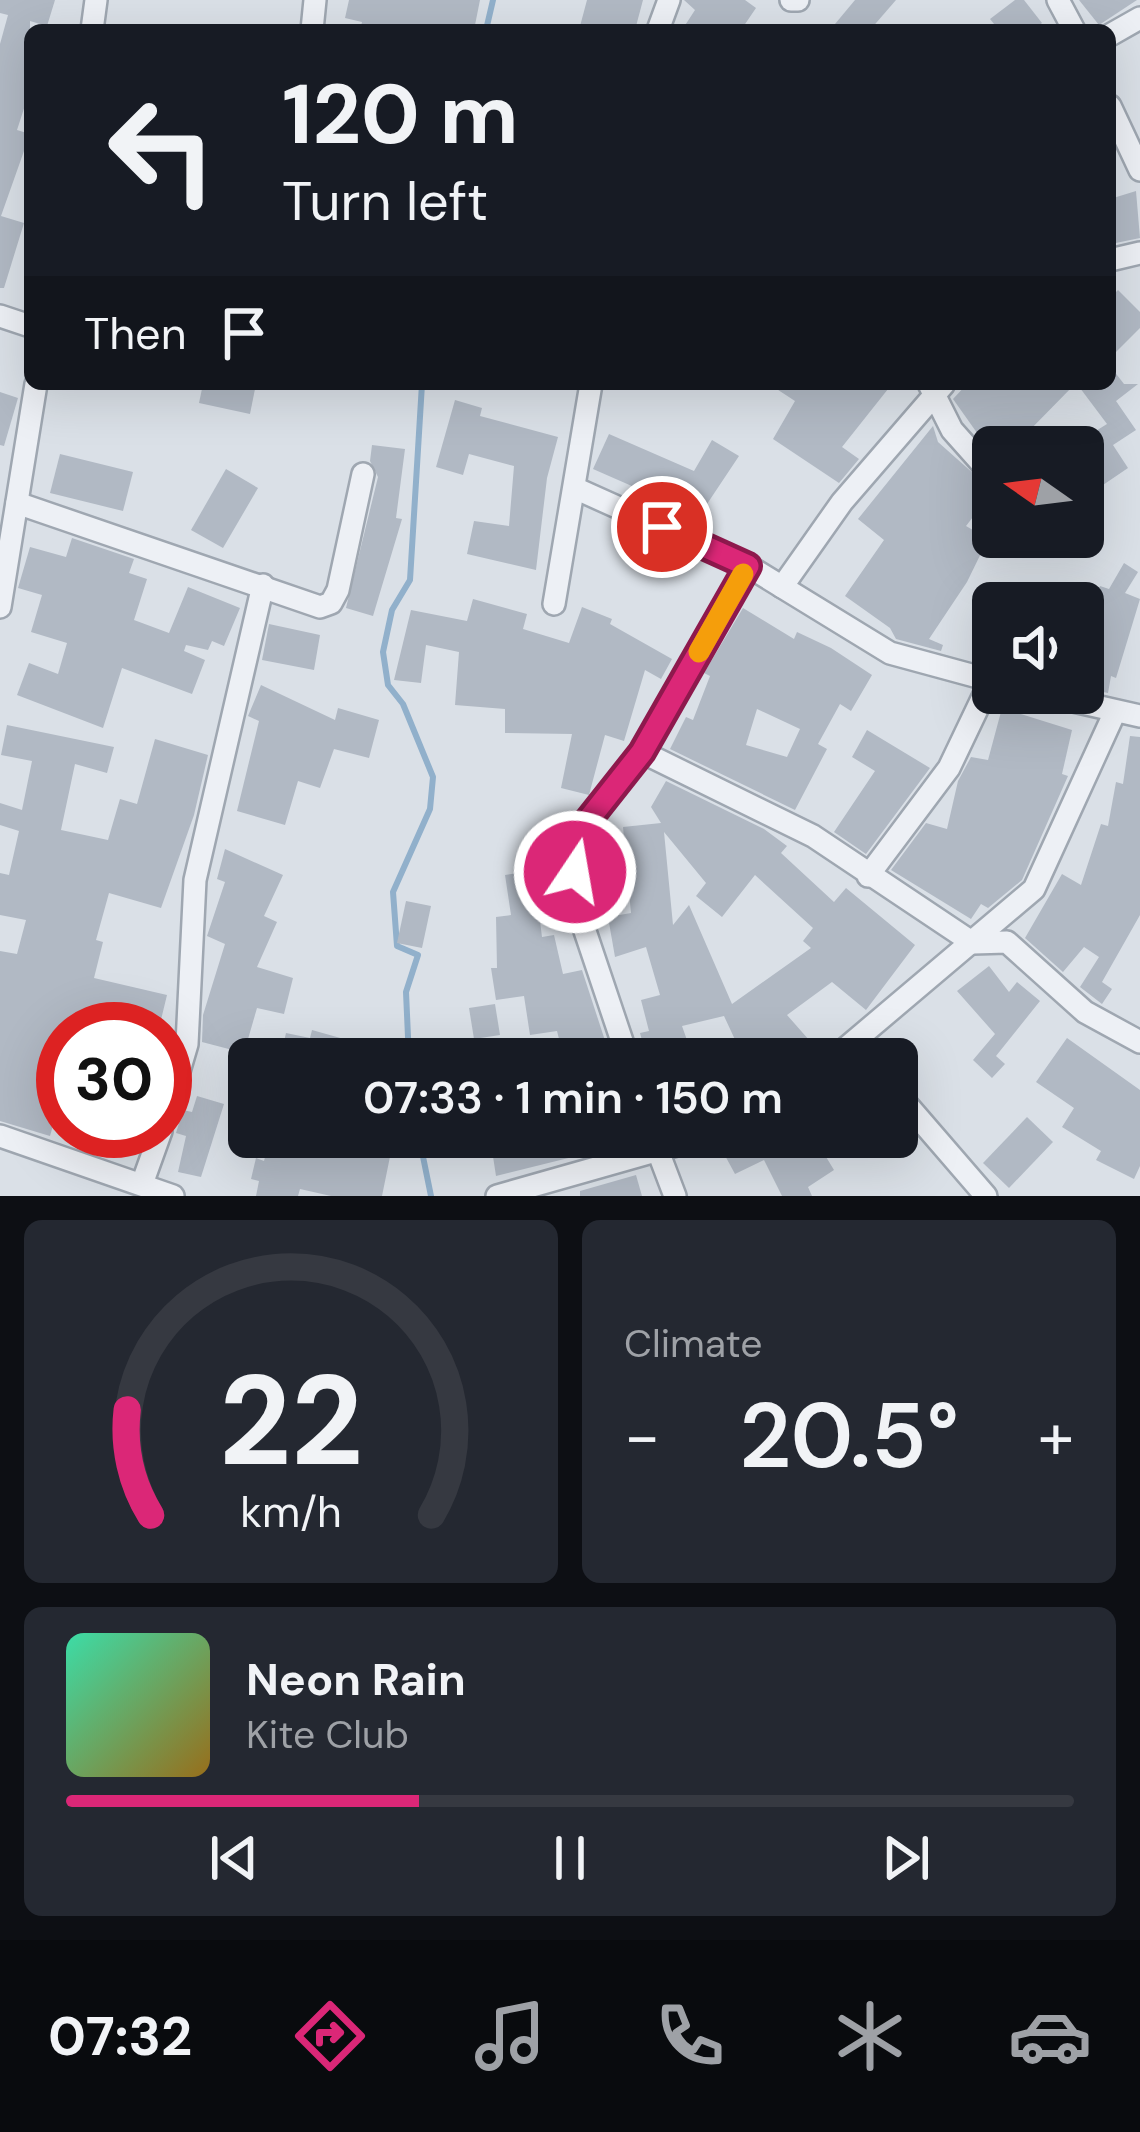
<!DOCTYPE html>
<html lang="en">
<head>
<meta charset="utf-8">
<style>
  body { margin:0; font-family:"DM Sans",sans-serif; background:#242831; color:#f1f3f6; height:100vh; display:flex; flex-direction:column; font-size:45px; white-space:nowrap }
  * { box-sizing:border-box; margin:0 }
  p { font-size:39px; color:#9ea1a6 }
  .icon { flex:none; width:66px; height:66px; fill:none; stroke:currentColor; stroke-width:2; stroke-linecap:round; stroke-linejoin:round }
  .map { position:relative; height:1196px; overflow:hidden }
  .side { display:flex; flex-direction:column; gap:24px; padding:24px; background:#0d0f14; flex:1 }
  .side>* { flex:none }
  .top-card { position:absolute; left:24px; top:24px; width:1092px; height:366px; border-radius:18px; box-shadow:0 12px 48px #0002; background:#171b24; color:#f1f3f6; overflow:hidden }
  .needle { width:78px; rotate:284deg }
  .controls { position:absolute; left:972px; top:426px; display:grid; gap:24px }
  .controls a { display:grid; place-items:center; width:132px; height:132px; border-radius:18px; background:#171b24; box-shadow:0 12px 48px #0002; font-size:60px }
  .speed { position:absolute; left:36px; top:1002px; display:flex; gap:24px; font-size:60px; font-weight:700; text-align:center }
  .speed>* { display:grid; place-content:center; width:156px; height:156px; border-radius:50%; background:#171b24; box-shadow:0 12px 48px #0002; line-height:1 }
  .speed .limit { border:18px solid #d22; background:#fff; color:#111 }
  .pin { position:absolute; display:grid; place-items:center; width:102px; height:102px; color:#fff; margin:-51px; border:6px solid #fff; border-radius:50%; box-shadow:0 3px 12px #0007 }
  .me { position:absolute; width:132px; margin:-66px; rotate:12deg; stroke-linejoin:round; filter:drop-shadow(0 0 9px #0008) }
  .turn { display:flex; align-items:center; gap:42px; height:252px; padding:0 60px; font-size:54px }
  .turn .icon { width:156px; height:156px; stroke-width:2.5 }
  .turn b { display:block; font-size:84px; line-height:102px }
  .then { display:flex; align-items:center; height:114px; padding:0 60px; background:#0003; gap:24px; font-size:45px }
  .big { font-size:90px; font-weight:600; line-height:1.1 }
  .side .tile { flex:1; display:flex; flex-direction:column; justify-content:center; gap:18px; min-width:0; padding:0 42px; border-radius:18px; background:#242831 }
  .side .dial { align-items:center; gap:0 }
  .dial svg { height:312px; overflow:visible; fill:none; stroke:#363941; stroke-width:7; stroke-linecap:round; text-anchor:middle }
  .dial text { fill:#f1f3f6; stroke:none }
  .song { display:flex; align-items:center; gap:36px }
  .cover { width:144px; height:144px; border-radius:18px; background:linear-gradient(135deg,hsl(160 70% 55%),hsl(40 70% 35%)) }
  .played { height:12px; border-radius:6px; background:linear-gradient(90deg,#db2777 35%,#363941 35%) }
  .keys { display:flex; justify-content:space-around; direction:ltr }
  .heat { display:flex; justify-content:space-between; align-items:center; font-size:66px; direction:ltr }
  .side .tiles { flex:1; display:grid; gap:24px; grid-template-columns:1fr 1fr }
  .tile:last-child { grid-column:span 2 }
  .trip { position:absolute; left:228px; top:1038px; width:690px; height:120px; border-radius:18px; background:#171b24; box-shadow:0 12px 48px #0002; font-weight:600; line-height:120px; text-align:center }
  .menu { display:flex; height:192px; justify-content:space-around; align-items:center; background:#090b0e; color:#9ea1a6 }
  .menu .icon { width:84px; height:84px }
  .menu .active { color:#db2777 }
  .menu b { font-size:54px; color:#f1f3f6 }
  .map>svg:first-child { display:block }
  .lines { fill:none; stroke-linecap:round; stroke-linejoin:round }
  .stream { stroke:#91b0cb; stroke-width:6 }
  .building { fill:#b1b9c4; fill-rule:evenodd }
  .minor-casing { stroke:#9fa7b1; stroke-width:26 }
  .minor { stroke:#edf0f5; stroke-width:21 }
  .route-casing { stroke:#8e194d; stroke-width:30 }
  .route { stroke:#db2777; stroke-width:21 }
  .slow { stroke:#f59e0b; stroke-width:21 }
</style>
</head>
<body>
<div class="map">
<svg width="1140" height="1196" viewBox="0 0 1140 1196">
  <rect width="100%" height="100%" fill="#dae0e7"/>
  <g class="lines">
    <!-- stream -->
    <g class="stream">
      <path d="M486,30L493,0"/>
      <path d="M409,1059L406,992L418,955L397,946L393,892L430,809L433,777L403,704L388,685L383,652L392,610L410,580L422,384"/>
      <path d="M419,1137L431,1196"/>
    </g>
  </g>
  <!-- building -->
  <g class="building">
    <path d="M0,0H55L47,26L30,21V90L17,130L30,134L1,216L24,223L4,288H0V44L8,15L0,13Z"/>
    <path d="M349,0H480L474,30L439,24L438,30H360L362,22L345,18Z"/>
    <path d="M587,0H643L635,30H579Z"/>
    <path d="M684,0H745L756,8L741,30H682L695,10Z"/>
    <path d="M855,0H896L870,30H830Z"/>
    <path d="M1015,0H1024L1042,23L1034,30H999L990,19Z"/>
    <path d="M1079,0H1137L1099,25Z"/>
    <path d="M1136,191L1140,238L1111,244L1110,199Z"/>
    <path d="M1118,290L1140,312V328L1110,358V298Z"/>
    <path d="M1110,366L1124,384H1138L1116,401L1136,430L1113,445L1128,468L1100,487L1083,461V439L1107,424L1077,384H1110Z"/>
    <path d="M203,384H256L250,414L199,403Z"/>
    <path d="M769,384H892L842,447L859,459L839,483L773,439L795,401Z"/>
    <path d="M967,384H1075L1025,435L1032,447H987L953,399Z"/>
    <path d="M0,392L18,398L4,446L0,445Z"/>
    <path d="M455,400L482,408L480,416L558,437L547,478L536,570L467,554L474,521L509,526L514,466L469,454L463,475L436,467Z"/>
    <path d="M933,426L938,442L993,491L966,526L988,539L967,582L929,639L943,645L941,651L896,639L890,628L845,596L884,540L858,519Z"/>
    <path d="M609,434L694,471L712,440L739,456L693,525L647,504L650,494L593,469Z"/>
    <path d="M372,445L405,449L396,518L402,519L373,616L346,608L378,477L370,461Z"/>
    <path d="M60,454L133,472L123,511L50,493Z"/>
    <path d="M226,469L258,488L223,548L191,530Z"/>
    <path d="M72,538L134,559L129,573L147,579L134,620L169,633L188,587L240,608L224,646L212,641L208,650L186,645L184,651L205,660L192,694L122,668L103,728L17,695L29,663L58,674L67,643L31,632L42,595L18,588L30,547L66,557Z"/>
    <path d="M1124,563L1138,572L1125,593L1140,599L1116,678L1111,676L1108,693L1083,688V644L1100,586L1109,589Z"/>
    <path d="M473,599L527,614L523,629L569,643L582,607L612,619L610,624L672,659L661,679L645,670L624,741L605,735L589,795L561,788L572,734L505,733V709L455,705L459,652L426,645L421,683L394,680L411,610L467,621Z"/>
    <path d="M743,608L794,639L797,632L831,648L872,675L851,711L840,704L818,744L827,749L795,810L670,749L686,717L693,720L710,676L704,673ZM757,709L800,729L787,757L746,745Z"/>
    <path d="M269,624L320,635L314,670L262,660Z"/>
    <path d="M261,685L335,720L338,708L379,720L369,758L334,749L320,788L298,781L285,825L237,811L259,721L248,716Z"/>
    <path d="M1002,708L1072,730L1062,774L1068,776L1022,880L988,908L981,904L971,919L891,870L926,823L947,829L958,781L971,757L988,760Z"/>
    <path d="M7,725L114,747L107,773L75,764L61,830L108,840L120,799L137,804L155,739L208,755L194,815L161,908L109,893L96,940L103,942L94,978L167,995L159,1028L81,1010L76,1029H63V1090L50,1136L0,1121V951L17,954L26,920L0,915V873L9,875L19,831L0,825V803L22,810L32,761L1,755Z"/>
    <path d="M867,730L930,768L866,854L834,832L875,771L852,757Z"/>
    <path d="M1130,736L1140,737V915L1102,982L1112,989L1102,1004L1080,987L1099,957L1084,947L1063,972L1025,938L1062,874L1081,885L1101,824L1108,826L1116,782L1123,784Z"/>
    <path d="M666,781L764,829L787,846L781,853L834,902L846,888L915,945L866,1010L832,982L787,1015L817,1049L805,1059H744L724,1016L682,1026L688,1043L646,1055L640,1033L649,1031L641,1000L660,995L646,947L615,957L608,917L631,913L623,827L661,823L651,807ZM664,832L706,883L696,896L722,917L755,875L813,928L803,941L811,948L732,1004L689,905L673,925Z"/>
    <path d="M225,849L283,875L264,916L277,922L257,967L293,978L284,1014L257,1008L244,1053L202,1042L203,1015L225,944L207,936L225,882L217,879Z"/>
    <path d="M552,868L557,902L538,905L542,937L554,935L563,974L582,970L611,1059H564L557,1031L530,1035L524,996L496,1000L491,968H497L496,917L511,915L505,875Z"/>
    <path d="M406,901L431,906L422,948L397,943Z"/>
    <path d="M989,966L1009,992L1017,982L1040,1001L996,1056L1005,1064L992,1078L973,1060L995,1034L957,991Z"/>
    <path d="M495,1004L500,1035L474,1039L469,1008Z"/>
    <path d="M312,1030L397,1054L396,1059H280L286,1033L310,1038Z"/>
    <path d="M1067,1038L1140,1090V1166L1134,1179L1096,1160L1101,1151L1062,1127L1074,1108L1036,1082Z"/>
    <path d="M197,1096L224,1104L201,1177L178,1172L186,1136L176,1133L183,1110L192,1112Z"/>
    <path d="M1027,1117L1053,1142L1009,1188L983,1163Z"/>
    <path d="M270,1137H394L382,1196H331L300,1189L298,1196H256L259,1181L251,1179L256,1158L264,1161Z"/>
    <path d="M490,1137H559L560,1144L587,1137L637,1141L496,1176Z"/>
    <path d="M747,1137H814L834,1170L808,1187L812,1196H782L764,1160L735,1174L722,1150Z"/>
    <path d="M636,1175L642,1196H580V1191Z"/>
  </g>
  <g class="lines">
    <!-- minor casing -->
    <g class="minor-casing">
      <g id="minor">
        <path d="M791,0H798"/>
        <path d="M1058,0L1074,30"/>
        <path d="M92,30L96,0"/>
        <path d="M312,30L315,0"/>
        <path d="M658,30L669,0"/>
        <path d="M1110,35L1140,18"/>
        <path d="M1110,106L1140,170"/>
        <path d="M1110,260L1140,253"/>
        <path d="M0,316L30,326"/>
        <path d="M929,384L952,430L993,476"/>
        <path d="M577,489L748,566L890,653L993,681"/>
        <path d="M17,503L320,607L331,603L338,590L363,474"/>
        <path d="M782,587L842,502L944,384"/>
        <path d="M554,604L591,384"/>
        <path d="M0,607L36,384"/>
        <path d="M1038,693L1140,716"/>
        <path d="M642,752L813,836L973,943L1007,942L1085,1012L1140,1042"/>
        <path d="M868,876L949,768L991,680"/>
        <path d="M628,1059L584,928L574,838L642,752L748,566"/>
        <path d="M833,1059L1034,889L1114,714"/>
        <path d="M897,1093L986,1196"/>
        <path d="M165,1119L187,1044L195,880L263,585"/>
        <path d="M0,1136L173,1196"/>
        <path d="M653,1138L675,1196"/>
        <path d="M142,1184L161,1131"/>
        <path d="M497,1196L705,1137"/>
      </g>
    </g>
    <!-- minor -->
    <use href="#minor" class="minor"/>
  </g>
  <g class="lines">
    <!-- route casing -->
    <g class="route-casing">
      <path id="route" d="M575,872L574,838L642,752L748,566L662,527"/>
    </g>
    <!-- route -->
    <use href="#route" class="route"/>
    <!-- slow -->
    <path class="slow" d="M699,652L743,574"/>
  </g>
</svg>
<div class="controls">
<a><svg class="needle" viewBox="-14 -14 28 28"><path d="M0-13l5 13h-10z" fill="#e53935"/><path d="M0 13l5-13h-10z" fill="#9ea1a6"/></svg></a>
<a><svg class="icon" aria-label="sound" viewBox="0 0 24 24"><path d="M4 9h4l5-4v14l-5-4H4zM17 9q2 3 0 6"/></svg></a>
</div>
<div class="speed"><div class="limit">30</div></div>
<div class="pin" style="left:662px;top:527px;background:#d93025"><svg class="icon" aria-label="arrive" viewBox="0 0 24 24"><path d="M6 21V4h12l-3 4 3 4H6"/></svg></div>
<svg class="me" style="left:575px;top:872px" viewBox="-20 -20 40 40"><circle r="17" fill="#db2777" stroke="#fff" stroke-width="3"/><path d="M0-11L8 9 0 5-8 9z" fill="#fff"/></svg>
<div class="trip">07:33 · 1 min · 150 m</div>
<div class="top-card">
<div class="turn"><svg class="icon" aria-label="left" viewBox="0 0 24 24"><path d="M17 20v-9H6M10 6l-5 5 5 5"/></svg><div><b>120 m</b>Turn left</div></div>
<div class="then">Then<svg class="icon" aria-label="arrive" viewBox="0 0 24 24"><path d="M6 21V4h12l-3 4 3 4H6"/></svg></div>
</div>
</div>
<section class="side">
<div class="tiles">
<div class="tile dial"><svg viewBox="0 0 100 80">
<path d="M14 69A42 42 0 1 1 86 69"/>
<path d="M14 69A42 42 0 0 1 8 42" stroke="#db2777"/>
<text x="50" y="56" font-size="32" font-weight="700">22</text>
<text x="50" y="72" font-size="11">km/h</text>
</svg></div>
<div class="tile"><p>Climate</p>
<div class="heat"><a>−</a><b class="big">20.5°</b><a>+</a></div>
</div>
<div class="tile">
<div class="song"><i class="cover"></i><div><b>Neon Rain</b><p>Kite Club</p></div></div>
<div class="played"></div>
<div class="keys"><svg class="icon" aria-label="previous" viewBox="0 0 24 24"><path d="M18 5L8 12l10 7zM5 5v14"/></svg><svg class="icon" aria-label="pause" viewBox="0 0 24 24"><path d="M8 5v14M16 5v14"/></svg><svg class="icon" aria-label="next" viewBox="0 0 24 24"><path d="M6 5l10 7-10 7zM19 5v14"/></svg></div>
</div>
</div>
</section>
<nav class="menu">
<b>07:32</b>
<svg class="icon active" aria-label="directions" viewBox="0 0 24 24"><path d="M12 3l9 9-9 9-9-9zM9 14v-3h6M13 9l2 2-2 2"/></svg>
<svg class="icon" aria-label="music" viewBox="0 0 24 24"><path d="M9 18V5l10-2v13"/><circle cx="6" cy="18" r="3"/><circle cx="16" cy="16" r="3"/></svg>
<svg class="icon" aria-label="phone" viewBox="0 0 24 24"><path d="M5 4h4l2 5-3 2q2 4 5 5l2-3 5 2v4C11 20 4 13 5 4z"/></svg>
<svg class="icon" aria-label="climate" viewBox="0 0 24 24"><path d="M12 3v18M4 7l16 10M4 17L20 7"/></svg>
<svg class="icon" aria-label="car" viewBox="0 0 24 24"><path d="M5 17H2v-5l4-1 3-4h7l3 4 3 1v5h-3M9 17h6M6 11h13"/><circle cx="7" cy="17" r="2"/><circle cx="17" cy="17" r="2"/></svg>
</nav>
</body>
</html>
